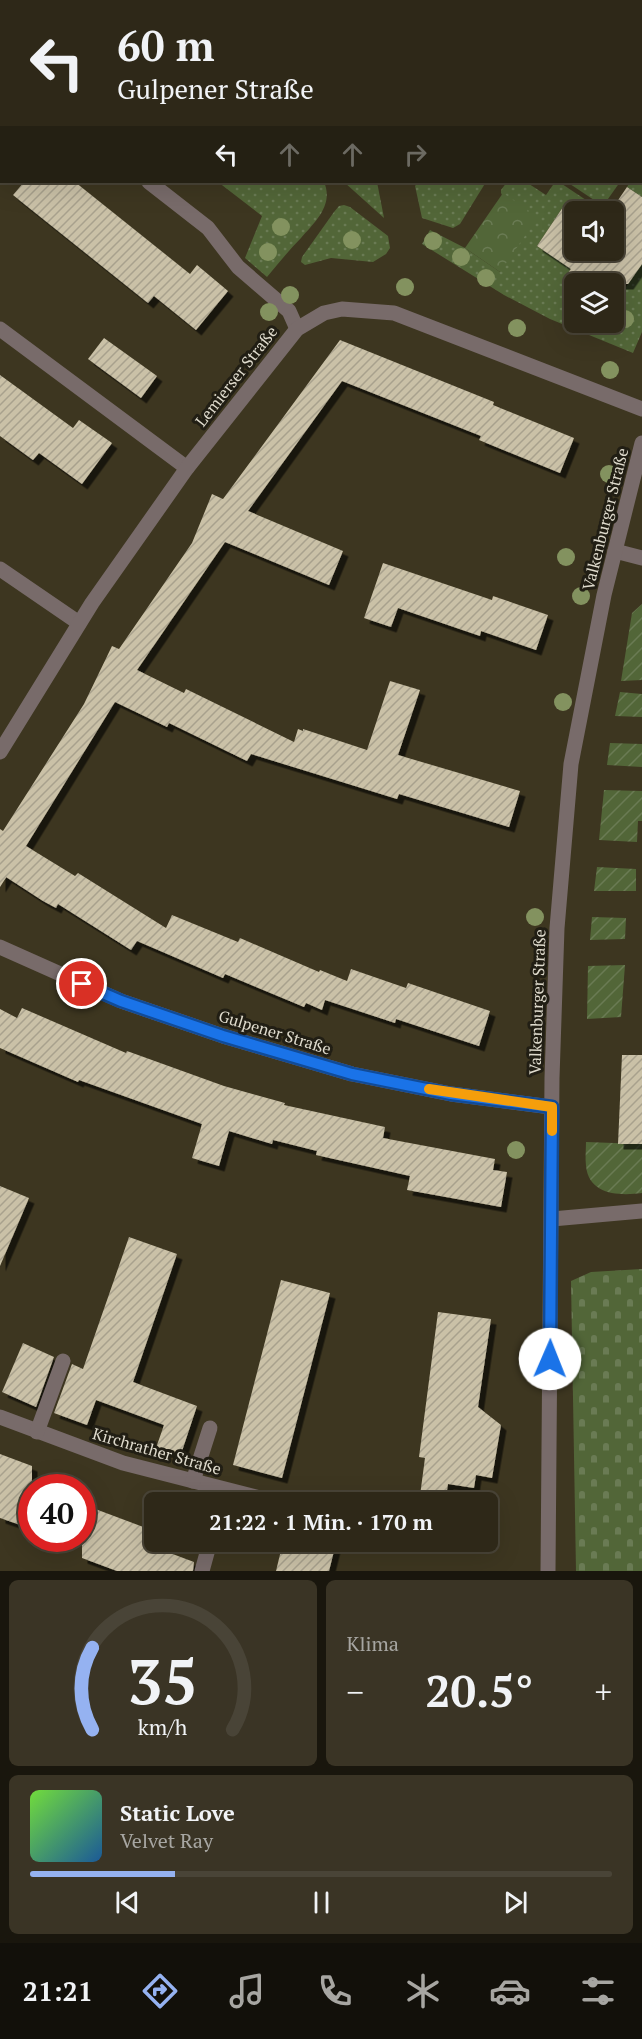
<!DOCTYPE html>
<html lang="de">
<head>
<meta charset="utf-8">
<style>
  body { margin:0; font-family:"PT Serif",serif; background:#3a3425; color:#f1f3f6; height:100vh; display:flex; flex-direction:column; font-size:22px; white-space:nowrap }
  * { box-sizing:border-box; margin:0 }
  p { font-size:20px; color:#a7a6a2 }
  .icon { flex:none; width:33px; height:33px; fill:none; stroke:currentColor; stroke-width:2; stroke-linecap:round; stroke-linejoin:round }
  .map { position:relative; height:1571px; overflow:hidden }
  .side { display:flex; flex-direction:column; gap:9px; padding:9px; background:#19160d; flex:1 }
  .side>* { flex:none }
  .top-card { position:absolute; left:0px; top:0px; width:642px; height:183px; box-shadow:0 6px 24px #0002,0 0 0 2px #494437; background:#2e2818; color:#f1f3f6; overflow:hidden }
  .buttons { position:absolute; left:564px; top:201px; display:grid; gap:12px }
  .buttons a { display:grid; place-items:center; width:60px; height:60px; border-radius:9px; background:#2e2818; box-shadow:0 6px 24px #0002,0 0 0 2px #494437; font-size:30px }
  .speed { position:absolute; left:18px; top:1474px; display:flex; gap:12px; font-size:30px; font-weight:700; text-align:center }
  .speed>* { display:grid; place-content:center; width:78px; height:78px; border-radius:50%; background:#2e2818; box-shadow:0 6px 24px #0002,0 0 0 2px #494437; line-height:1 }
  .speed .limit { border:9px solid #d22; background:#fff; color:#111 }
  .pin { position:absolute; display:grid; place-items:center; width:51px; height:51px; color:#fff; margin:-26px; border:3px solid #fff; border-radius:50%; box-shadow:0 2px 6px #0007 }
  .me { position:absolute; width:66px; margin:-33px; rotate:1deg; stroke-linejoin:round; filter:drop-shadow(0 0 4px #0008) }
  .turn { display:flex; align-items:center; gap:21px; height:126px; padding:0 18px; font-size:27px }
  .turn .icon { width:78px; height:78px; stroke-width:2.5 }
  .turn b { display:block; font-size:42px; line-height:51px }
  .lanes { display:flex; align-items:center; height:57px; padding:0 18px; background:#0003; justify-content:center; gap:30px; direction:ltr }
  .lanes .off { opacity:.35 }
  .big { font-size:45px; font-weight:700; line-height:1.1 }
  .side .widget { flex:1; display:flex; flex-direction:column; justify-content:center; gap:9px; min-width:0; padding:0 21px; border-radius:9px; background:#3a3425 }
  .side .dial { align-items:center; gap:0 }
  .dial svg { height:156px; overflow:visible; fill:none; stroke:#494437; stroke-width:7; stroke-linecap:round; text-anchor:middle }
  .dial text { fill:#f1f3f6; stroke:none }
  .song { display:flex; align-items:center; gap:18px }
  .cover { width:72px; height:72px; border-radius:9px; background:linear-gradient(135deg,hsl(100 70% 55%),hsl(210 70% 35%)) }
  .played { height:6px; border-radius:3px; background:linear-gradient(90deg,#95b2f1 25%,#494437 25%) }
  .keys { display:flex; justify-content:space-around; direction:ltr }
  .heat { display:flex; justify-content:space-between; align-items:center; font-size:33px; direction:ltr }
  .side .tiles { flex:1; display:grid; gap:9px; grid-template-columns:1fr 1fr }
  .widget:last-child { grid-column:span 2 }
  .trip { position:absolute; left:144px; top:1492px; width:354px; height:60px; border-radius:9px; background:#2e2818; box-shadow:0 6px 24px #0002,0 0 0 2px #494437; font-weight:700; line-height:60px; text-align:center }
  .tabs { display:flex; height:96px; justify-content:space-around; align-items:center; background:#12100a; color:#a7a6a2 }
  .tabs .icon { width:42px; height:42px }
  .tabs .current { color:#95b2f1 }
  .tabs b { font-size:27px; color:#f1f3f6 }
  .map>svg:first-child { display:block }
  .grass { fill:url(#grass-dots) }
  .cemetery { fill:url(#cemetery-stones) }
  .park { fill:url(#park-crowns) }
  .garden { fill:url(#garden-furrows) }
  .building { fill:url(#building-hatch); filter:url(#shadow) }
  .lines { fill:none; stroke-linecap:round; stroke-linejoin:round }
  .minor { stroke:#786b6a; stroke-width:15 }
  .major { stroke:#b89e9d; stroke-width:15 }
  .tree { fill:#83925f }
  .route-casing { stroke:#114b97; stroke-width:15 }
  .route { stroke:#1a73e8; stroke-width:10 }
  .slow { stroke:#f59e0b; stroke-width:10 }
  .labels { text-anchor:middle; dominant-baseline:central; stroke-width:6; stroke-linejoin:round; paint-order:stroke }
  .street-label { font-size:16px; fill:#dfdbcd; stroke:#211e14 }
</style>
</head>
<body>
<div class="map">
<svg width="642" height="1571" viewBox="0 0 642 1571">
  <defs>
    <pattern id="grass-dots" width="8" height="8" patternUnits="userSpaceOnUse" patternTransform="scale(1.5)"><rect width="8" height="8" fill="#526638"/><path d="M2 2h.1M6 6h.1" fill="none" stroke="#6a7b54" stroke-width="1.8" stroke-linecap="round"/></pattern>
    <pattern id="cemetery-stones" width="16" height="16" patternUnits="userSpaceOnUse" patternTransform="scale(1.5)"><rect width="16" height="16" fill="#526638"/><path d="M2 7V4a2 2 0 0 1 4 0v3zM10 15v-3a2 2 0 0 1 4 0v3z" fill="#6a7b54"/></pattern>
    <pattern id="park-crowns" width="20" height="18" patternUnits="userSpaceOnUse" patternTransform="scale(1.5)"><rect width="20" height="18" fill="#526638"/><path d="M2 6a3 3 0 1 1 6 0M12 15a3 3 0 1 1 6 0" fill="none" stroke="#6a7b54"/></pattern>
    <pattern id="garden-furrows" width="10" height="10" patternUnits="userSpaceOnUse" patternTransform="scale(1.5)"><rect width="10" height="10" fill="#526638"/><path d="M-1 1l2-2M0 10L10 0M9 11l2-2" fill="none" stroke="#6a7b54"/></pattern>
    <pattern id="building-hatch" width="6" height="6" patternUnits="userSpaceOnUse" patternTransform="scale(1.5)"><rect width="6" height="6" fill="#cac1a7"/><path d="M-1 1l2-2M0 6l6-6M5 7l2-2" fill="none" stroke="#a8a18d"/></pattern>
    <filter id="shadow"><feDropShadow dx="5.5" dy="5.5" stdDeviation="0" flood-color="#0009"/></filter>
  </defs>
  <rect width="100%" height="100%" fill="#3d3620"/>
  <!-- grass -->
  <g class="grass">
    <path d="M39,0H155L156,1L41,2Z"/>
    <path d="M642,164V197L627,187L630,182H640Z"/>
    <path d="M218,182H324C334,205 315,222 301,238C289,250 278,264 267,277L245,258L262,216Z"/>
    <path d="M344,182H377L384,218Z"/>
    <path d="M418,182H486L460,224L453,228L422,218L415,186Z"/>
    <path d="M507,182H526L546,195L555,182H559L601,210L600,211H582L567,201L537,246L571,269L567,274L581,283L574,284V322H614V304L642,264V332L633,353L550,319L504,295L422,244L430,230L465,248L500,272L502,193L501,195V190Z"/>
    <path d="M567,182H620L603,206Z"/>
    <path d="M344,205L350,207L388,236L390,248L386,254L373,262L331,258L305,265L301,262L302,257L334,212L339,206Z"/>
  </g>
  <!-- cemetery -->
  <path class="cemetery" d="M642,1269V1571H576L571,1281L591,1272Z"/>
  <!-- park -->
  <path class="park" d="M503,193L538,217L500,272L465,248Z"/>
  <!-- garden -->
  <g class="garden">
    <path d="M0,0L41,1L2,2L0,166Z"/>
    <path d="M642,604V680L621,681L632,613Z"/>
    <path d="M620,692L642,694V717L615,716Z"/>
    <path d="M610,743L642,744V767L607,765Z"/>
    <path d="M604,790L642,791V821H638L637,842L599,840Z"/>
    <path d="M597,867L636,869V891H594Z"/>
    <path d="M592,917L626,918L625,939L590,940Z"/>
    <path d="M625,965L621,1017L587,1019L588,966Z"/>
    <path d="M586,1142L642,1144V1193C619,1196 589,1195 586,1166C585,1158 586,1149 586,1142Z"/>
  </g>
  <!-- building -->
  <g class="building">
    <path d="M24,182H75L190,274L197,265L228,291L196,330L154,296L148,303L13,195Z"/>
    <path d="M627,187L642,197V264L628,284H581L567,274L571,269L537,246L567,201L582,212H574V250H614V212H610Z"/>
    <path d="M104,338L157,376L141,398L88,359Z"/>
    <path d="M340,340L494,402L493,405L574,438L560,473L479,440L481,436L342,381L248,511L343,551L329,585L225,542L137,670L184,693L186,689L294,742L298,729L303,731V729L367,750L390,681L420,690L398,755L520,791L509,827L399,794L397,799L251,754L247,761L169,723L167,727L115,702L26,846L75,876L78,873L166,928L172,915L238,942L240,938L319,972L320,970L347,981L351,969L406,988L408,983L490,1011L479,1046L396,1019L395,1023L325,1000L322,1010L306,1003L304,1007L225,974L223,978L137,941L131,950L58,904L56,908L43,901L6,877L9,873L0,887V829L3,831L84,704L112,646L119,649L192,543L212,494L223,499Z"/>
    <path d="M0,375L73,428L79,420L112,443L82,484L39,453L33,460L0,436Z"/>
    <path d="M383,563L492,600L493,596L548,615L536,650L481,631L480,636L398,608L391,627L364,618Z"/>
    <path d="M22,1008L126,1053L127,1051L224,1086L285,1103L284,1105L385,1127L383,1138L495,1159L493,1170L507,1172L501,1207L407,1190L410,1176L316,1155L317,1151L273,1140L272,1144L229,1131L219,1166L192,1158L202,1124L79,1080L78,1082L0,1048V1009L17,1018Z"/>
    <path d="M622,1055H642V1144H618Z"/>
    <path d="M0,1186L29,1198L0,1266Z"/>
    <path d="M129,1237L177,1254L133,1382L197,1406L180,1457L156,1448L164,1425L96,1400L87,1425L54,1413L72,1364L83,1369Z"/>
    <path d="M281,1280L330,1293L282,1478L233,1465Z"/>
    <path d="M438,1312L491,1319L478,1407L501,1425L492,1478L476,1475L474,1488L448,1484L445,1503H419L425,1458L419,1457Z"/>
    <path d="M23,1343L54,1357L36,1407L2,1392Z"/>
    <path d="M0,1454L32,1466V1529L0,1518Z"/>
    <path d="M82,1504L154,1531V1542H165L162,1550L194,1562L193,1571H117L82,1558Z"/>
    <path d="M283,1542H312L335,1547L329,1571H276Z"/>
  </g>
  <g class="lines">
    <!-- minor -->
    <g class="minor">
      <path d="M149,182L208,228L238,267L289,311L297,329"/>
      <path d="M0,329L187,468"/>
      <path d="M615,551L642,558"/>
      <path d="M0,569L79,623"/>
      <path d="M0,752L92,603L187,468L297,329L324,313L342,309L394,313L642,409"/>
      <path d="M0,947L121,1001L223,1036L352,1074L451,1094L551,1107"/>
      <path d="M552,1219L642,1211"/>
      <path d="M0,1417L123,1463L272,1501"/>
      <path d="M37,1432L63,1361"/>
      <path d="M193,1481L210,1428"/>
      <path d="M202,1571L210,1542"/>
      <path d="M548,1571L552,1078L557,928L571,764L604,595L642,443"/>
    </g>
    <!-- major -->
    <g class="major">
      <path d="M554,0L555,2"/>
      <path d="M616,0L618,2"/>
      <path d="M640,20L642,21"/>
      <path d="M640,74L642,76"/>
    </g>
  </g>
  <!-- trees -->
  <g class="tree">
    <circle cx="281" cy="227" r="9"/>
    <circle cx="352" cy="240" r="9"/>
    <circle cx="433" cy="241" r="9"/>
    <circle cx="268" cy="252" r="9"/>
    <circle cx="461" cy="257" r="9"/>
    <circle cx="486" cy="278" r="9"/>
    <circle cx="405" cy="287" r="9"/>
    <circle cx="290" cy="295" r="9"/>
    <circle cx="269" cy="312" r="9"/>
    <circle cx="625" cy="319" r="9"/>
    <circle cx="517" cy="328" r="9"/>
    <circle cx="610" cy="370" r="9"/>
    <circle cx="609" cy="474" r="9"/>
    <circle cx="566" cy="557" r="9"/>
    <circle cx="581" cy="596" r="9"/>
    <circle cx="563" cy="702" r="9"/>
    <circle cx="535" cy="917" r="9"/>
    <circle cx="516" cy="1150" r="9"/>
  </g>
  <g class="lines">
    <!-- route casing -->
    <g class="route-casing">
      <path id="route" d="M82,984L121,1001L223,1036L352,1074L451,1094L552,1107L550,1359"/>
    </g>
    <!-- route -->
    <use href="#route" class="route"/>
    <!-- slow -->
    <path class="slow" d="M429,1089L552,1107V1131"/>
  </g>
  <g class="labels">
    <!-- street labels -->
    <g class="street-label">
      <text transform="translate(236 376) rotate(-52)">Lemierser Straße</text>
      <text transform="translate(605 519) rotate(-76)">Valkenburger Straße</text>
      <text transform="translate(537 1002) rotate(-88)">Valkenburger Straße</text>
      <text transform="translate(275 1032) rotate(17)">Gulpener Straße</text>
      <text transform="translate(157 1451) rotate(16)">Kirchrather Straße</text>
    </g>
  </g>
</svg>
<div class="buttons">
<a><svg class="icon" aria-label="sound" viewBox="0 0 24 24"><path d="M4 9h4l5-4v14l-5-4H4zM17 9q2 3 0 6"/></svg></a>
<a><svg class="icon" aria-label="layers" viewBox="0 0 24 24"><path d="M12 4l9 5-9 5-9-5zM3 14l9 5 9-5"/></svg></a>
</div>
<div class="speed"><div class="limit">40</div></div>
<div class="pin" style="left:82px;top:984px;background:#d93025"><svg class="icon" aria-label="arrive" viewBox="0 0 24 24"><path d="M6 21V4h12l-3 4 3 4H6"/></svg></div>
<svg class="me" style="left:550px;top:1359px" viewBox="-20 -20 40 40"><circle r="19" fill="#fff"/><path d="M0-13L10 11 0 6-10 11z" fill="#1a73e8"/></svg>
<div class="trip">21:22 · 1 Min. · 170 m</div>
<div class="top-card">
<div class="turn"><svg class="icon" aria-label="left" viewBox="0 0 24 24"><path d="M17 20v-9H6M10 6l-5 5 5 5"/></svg><div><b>60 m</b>Gulpener Straße</div></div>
<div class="lanes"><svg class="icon" aria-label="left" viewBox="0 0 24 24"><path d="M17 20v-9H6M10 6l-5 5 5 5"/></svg><svg class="icon off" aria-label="ahead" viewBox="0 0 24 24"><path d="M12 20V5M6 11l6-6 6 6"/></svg><svg class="icon off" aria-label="ahead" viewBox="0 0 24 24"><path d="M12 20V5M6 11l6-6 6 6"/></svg><svg class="icon off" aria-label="right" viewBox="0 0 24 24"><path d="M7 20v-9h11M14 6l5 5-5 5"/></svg></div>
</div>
</div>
<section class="side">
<div class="tiles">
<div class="widget dial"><svg viewBox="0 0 100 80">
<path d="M14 69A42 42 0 1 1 86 69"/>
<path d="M14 69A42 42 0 0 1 14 27" stroke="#95b2f1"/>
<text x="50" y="56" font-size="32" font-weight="700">35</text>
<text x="50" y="72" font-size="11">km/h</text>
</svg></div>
<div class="widget"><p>Klima</p>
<div class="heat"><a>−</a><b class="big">20.5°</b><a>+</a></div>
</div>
<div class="widget">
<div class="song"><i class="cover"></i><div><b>Static Love</b><p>Velvet Ray</p></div></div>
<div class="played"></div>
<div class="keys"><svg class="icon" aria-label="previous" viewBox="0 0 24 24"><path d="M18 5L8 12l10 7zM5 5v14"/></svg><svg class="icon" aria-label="pause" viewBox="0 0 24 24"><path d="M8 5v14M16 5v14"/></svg><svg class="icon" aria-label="next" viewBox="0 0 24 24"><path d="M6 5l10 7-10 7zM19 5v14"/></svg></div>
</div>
</div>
</section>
<nav class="tabs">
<b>21:21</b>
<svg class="icon current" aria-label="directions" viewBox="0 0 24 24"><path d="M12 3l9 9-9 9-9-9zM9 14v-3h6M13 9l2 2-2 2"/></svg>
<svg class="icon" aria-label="music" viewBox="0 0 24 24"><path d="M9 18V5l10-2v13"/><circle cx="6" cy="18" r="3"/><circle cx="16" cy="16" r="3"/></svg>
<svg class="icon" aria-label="phone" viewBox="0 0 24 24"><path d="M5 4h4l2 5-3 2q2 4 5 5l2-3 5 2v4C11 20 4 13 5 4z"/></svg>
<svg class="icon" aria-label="climate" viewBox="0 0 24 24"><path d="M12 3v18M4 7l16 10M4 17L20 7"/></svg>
<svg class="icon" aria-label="car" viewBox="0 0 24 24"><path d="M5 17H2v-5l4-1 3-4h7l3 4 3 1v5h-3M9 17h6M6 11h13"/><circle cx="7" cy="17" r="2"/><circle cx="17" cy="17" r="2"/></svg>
<svg class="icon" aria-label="filters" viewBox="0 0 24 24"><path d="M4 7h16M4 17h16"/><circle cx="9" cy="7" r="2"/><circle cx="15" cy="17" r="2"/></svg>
</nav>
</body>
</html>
